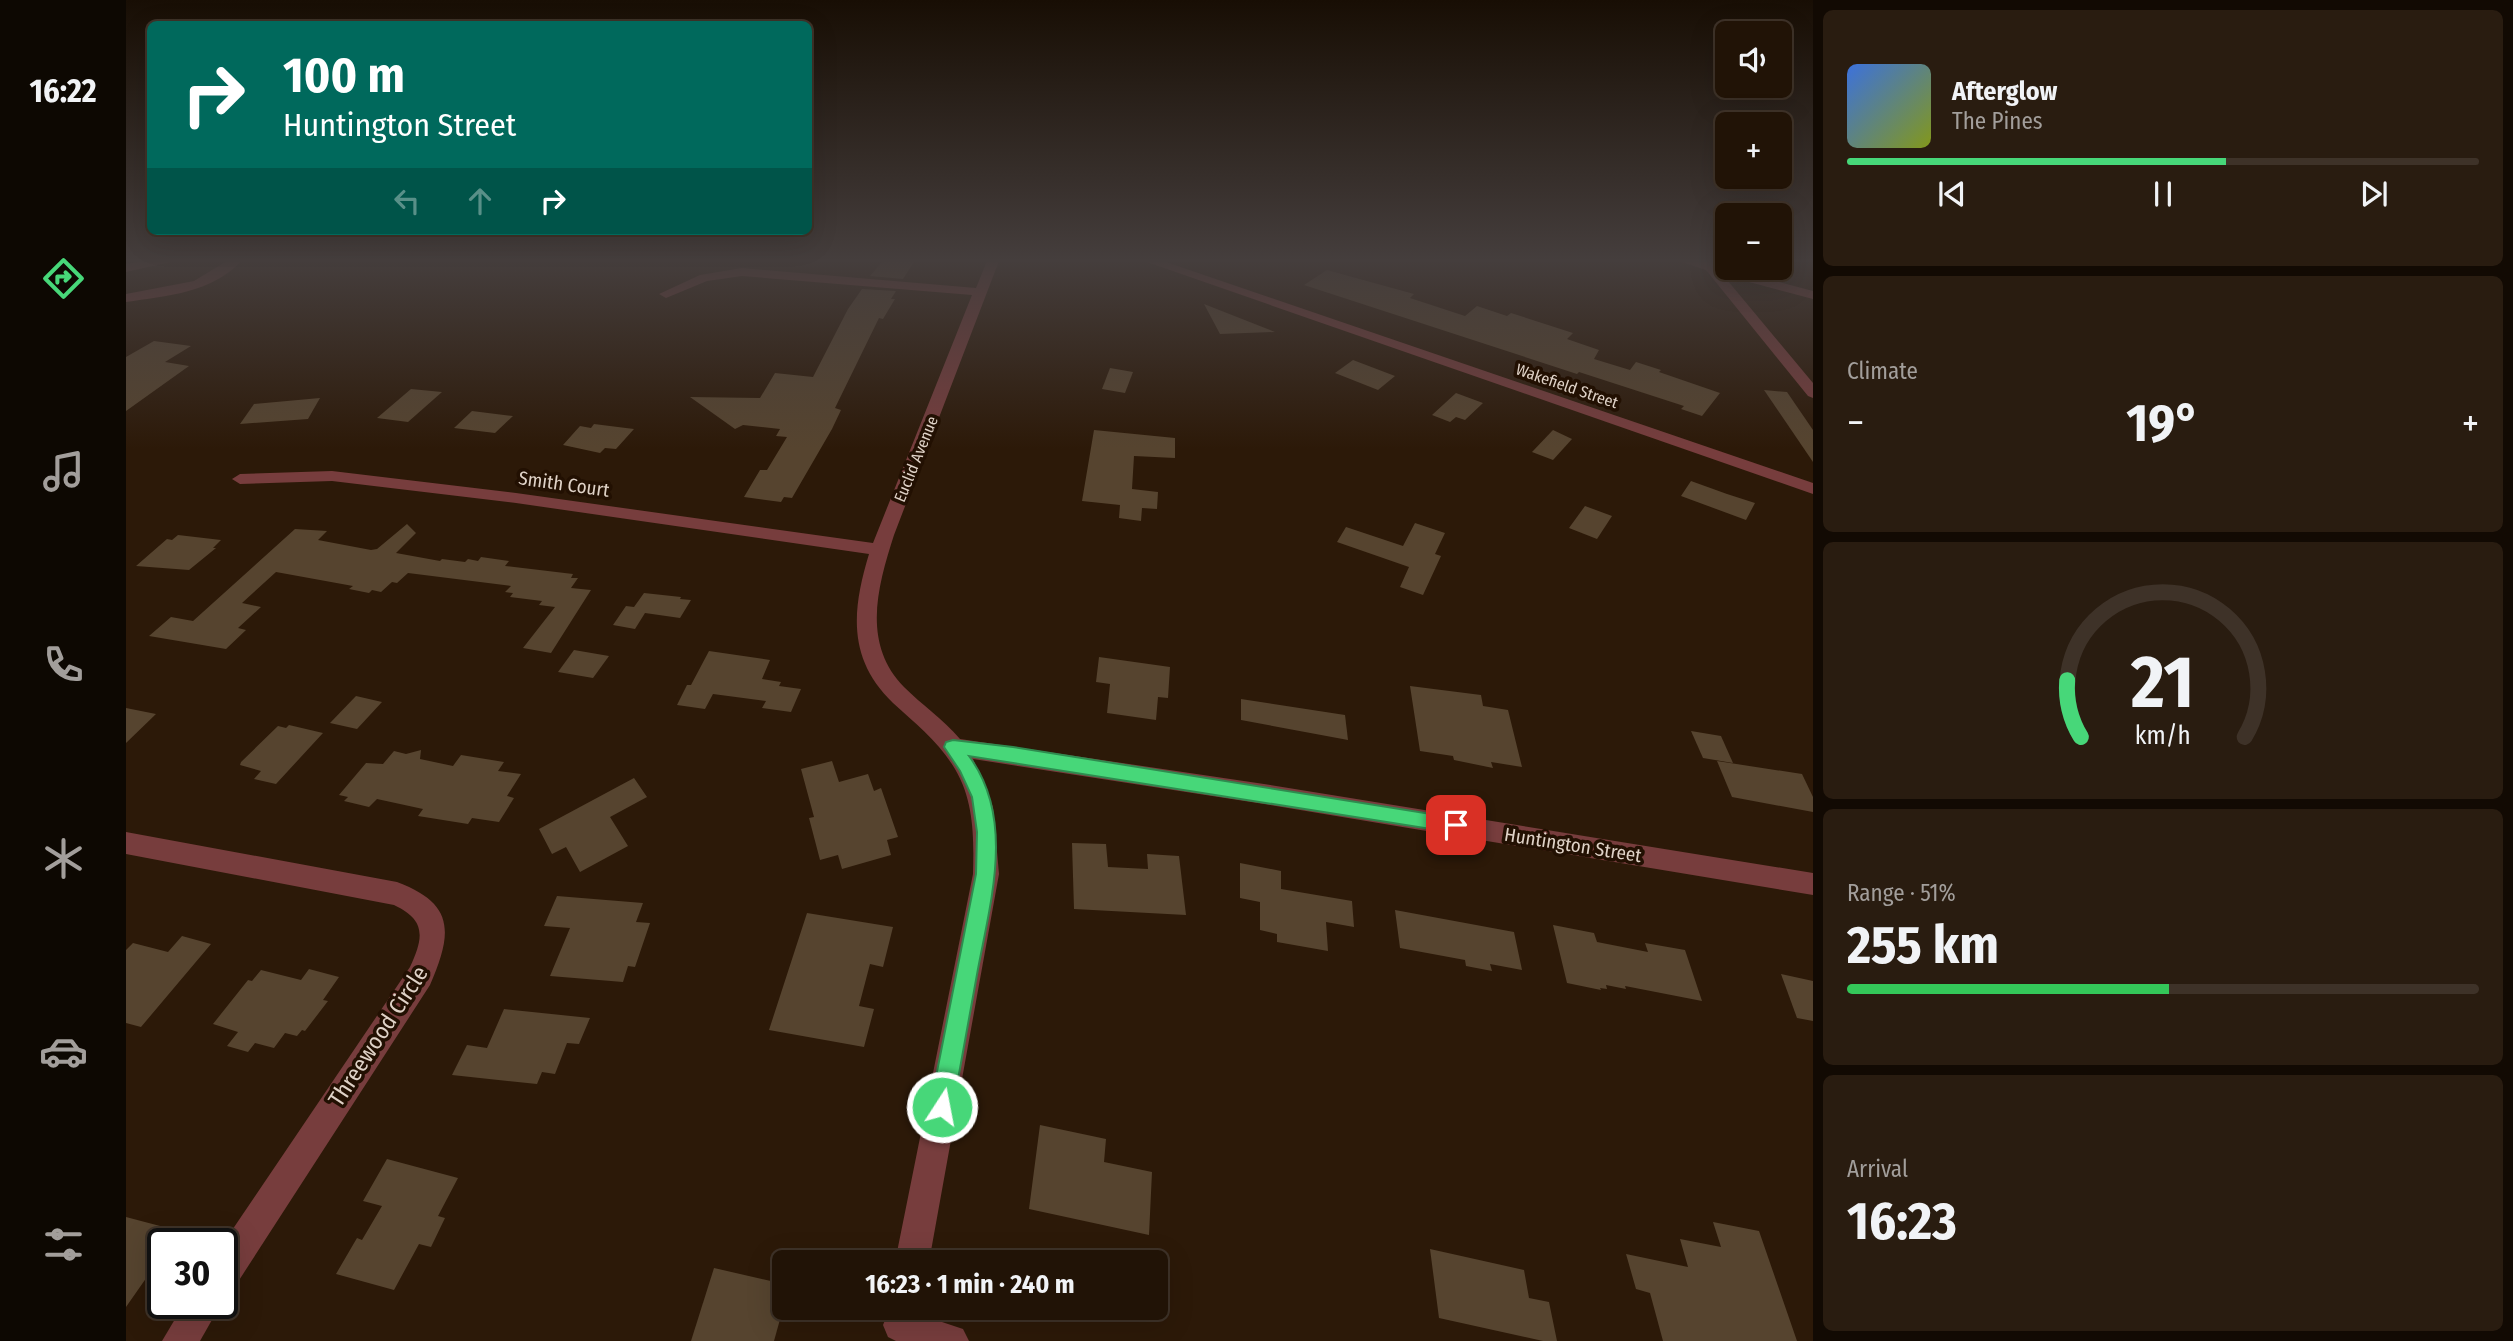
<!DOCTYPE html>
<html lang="en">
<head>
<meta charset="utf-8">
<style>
  body { margin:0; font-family:"Fira Sans Condensed",sans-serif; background:#291c10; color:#f1f3f6; height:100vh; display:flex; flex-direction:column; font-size:26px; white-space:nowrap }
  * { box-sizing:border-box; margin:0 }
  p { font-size:23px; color:#a29e9b }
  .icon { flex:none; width:38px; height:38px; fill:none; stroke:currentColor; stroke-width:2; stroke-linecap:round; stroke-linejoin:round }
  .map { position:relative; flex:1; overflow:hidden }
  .details { display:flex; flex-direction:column; gap:10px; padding:10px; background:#120a03; width:700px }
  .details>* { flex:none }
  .banner { position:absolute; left:21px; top:21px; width:665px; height:214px; border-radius:10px; box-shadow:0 7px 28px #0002,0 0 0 2px #3e3228; background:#00695c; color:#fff; overflow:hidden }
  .tools { position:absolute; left:1589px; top:21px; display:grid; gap:14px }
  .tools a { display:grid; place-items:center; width:77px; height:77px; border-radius:10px; background:#211306; box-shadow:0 7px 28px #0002,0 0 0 2px #3e3228; font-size:35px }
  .speed { position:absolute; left:21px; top:1228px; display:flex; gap:14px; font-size:35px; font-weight:700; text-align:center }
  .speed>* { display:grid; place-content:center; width:91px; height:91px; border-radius:50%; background:#211306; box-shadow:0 7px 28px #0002,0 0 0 2px #3e3228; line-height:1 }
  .speed .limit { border:4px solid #111; border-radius:10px; background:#fff; color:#111 }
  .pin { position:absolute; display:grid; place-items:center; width:60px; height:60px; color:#fff; margin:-30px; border-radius:14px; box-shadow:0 4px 10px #0006 }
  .me { position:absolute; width:77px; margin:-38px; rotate:11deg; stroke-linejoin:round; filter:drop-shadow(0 0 5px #0008) }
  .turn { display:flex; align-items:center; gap:24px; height:147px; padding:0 21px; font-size:32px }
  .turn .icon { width:91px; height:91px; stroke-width:2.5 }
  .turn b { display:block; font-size:49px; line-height:60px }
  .lanes { display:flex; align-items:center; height:66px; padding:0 21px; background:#0003; justify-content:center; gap:35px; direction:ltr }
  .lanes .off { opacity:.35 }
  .big { font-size:52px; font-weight:700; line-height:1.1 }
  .details .card { flex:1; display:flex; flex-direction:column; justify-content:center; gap:10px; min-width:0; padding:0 24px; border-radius:10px; background:#291c10 }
  .details .dial { align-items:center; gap:0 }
  .dial svg { height:182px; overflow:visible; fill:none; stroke:#3e3228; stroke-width:7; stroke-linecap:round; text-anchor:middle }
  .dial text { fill:#f1f3f6; stroke:none }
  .song { display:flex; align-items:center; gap:21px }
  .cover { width:84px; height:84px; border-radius:10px; background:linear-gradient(135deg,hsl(220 70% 55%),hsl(70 70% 35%)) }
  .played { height:7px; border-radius:4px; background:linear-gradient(90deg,#47d779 60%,#3e3228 60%) }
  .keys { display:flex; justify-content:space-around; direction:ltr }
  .heat { display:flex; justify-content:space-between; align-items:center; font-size:38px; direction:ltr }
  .charge { height:10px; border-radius:5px; background:linear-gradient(90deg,#34c759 51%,#3e3228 0) }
  .trip { position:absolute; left:646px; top:1250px; width:396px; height:70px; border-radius:10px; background:#211306; box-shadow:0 7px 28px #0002,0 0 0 2px #3e3228; font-weight:700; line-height:70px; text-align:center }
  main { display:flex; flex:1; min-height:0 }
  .menu { display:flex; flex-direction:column; width:126px; justify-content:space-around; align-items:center; background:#0d0802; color:#a29e9b }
  .menu .icon { width:49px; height:49px }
  .menu .active { color:#47d779 }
  .menu b { font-size:32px; color:#f1f3f6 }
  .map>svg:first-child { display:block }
  .building { fill:#56442f }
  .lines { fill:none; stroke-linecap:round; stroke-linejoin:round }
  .minor { fill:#773d3d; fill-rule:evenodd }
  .route { fill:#47d779; stroke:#2e8c4f; stroke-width:2 }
  .labels { text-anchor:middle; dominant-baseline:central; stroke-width:7; stroke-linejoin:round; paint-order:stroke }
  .far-street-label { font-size:16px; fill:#dfd2c7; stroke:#221002 }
  .street-label { font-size:19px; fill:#dfd2c7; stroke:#221002 }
  .near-street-label { font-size:23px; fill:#dfd2c7; stroke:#221002 }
</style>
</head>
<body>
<main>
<nav class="menu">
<b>16:22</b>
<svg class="icon active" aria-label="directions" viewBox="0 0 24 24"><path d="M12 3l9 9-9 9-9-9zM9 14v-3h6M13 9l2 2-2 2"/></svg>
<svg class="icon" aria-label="music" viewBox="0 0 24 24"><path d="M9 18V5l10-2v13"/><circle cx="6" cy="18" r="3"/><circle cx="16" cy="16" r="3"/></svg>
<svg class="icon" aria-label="phone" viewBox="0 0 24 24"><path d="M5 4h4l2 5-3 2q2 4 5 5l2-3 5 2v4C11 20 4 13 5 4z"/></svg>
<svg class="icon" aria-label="climate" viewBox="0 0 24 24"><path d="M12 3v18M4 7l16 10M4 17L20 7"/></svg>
<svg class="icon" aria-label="car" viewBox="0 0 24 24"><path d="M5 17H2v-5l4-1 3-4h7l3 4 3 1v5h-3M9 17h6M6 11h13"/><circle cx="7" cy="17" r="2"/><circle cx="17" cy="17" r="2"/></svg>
<svg class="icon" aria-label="filters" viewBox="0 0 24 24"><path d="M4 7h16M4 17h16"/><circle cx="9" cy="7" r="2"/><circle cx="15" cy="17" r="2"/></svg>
</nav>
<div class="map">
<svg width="1687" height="1341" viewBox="0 0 1687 1341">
  <rect width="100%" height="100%" fill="#2c1908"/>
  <!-- building -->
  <g class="building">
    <path d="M756,262H788L777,279L744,276Z"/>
    <path d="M1201,270L1288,294L1284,298L1339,316L1351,306L1381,316L1385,313L1447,333L1441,339L1473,350L1468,359L1504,370L1510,362L1535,370L1533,372L1594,393L1576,416L1555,409L1558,406L1524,395L1453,372L1451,374L1178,285Z"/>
    <path d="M736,289L770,291L765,299H769L757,319L753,318L709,408L715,410L706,429L666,498L658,497L655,502L618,497L634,470H641L661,437L650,436L654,429L617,425L609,429L564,397L634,398L649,373L687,377L722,309Z"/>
    <path d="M1078,304L1149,332L1094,334Z"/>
    <path d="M28,341L65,346L39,362L63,366L0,411V357Z"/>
    <path d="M1227,360L1269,376L1252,390L1209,373Z"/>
    <path d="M984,368L1007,372L999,393L976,389Z"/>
    <path d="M285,389L316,392L282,422L251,418Z"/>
    <path d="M1638,390L1661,392L1687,430V462Z"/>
    <path d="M1330,393L1357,403L1339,420L1330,417L1324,422L1306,415Z"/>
    <path d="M194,398L182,419L114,424L128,404Z"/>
    <path d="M346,411L387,416L369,433L328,428Z"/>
    <path d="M468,424L508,429L490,449L479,448L474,453L437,445L454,426L465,428Z"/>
    <path d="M968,430L1049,438V458L1008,456L1006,489L1032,492L1031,509L1016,508L1015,521L993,518L994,505L956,501Z"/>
    <path d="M1427,430L1446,439L1427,460L1406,452Z"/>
    <path d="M1565,481L1601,494L1629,503L1620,520L1555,496Z"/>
    <path d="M1459,506L1486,516L1471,539L1443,528Z"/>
    <path d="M1289,523L1319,533L1309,554L1315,556L1297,595L1274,587L1283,567L1211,542L1220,527L1277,546Z"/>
    <path d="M281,524L290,533L270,553L314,561L316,559L339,562L342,559L352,561L355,557L383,561L379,566L447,574L445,578H452L445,588L465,590L425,653L397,648L429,607L413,605L416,601L384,597L387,593L379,592L385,586L282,573L271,583L266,582L255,592L246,590L243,593L223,589L227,586L150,572L116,603L135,607L112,628L120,630L100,649L23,636L45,617L67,621L169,529L201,531L192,540L245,550L251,549Z"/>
    <path d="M52,535L95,540L87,548H90L63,570L10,566L41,539L46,540Z"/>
    <path d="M518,593L555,597L554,599L565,600L554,618L519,613L509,629L487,625L500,606L508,607Z"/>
    <path d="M448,650L483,656L467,678L432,672Z"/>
    <path d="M583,651L644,660L636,679L655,682L653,686L675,689L665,712L636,708L640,701L587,694L579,709L551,705L561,685H565Z"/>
    <path d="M973,657L1044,667L1042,698L1032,697L1030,720L981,713L984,684L970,682Z"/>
    <path d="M1284,686L1355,695L1357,706L1382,710L1396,767L1365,762L1367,768L1328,760L1327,756L1294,751Z"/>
    <path d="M230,696L256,702L231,729L204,723Z"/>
    <path d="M1115,699L1219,715L1222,740L1115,720Z"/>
    <path d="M0,708L30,714L0,743Z"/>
    <path d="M163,725L197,733L150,784L128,779L135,771L114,765L115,762L152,726L160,728Z"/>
    <path d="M1565,731L1595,736L1607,763L1577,758Z"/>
    <path d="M295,750L294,759L327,766L335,755L378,762L372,771L395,774L381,796L388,798L373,822L346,818L342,824L292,816L297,809L251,799L243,807L218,801L222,797L213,795L240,763L257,764L268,751L280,754Z"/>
    <path d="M706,761L713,782L742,774L748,791L755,788L772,837L761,840L765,855L716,869L712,855L694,860L683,818L688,817L675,769Z"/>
    <path d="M1591,761L1676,774L1687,797V812L1606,797Z"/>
    <path d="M508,778L521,797L484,817L502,846L454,872L440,847L426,854L413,829Z"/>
    <path d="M946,843L980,844L982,867L1022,869L1021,854L1053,856L1060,915L948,909Z"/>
    <path d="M1114,863L1155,871V889L1226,901L1228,927L1200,922L1202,951L1151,942V934L1134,930V902L1114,898Z"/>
    <path d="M431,896L517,903L510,922L524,923L509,967L502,966L497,982L424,976L444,928L418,926Z"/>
    <path d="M1269,910L1388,932L1396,970L1364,964L1366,971L1340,966L1339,960L1274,948Z"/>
    <path d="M681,913L767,927L757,967L744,964L733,1006L748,1009L738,1047L643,1030Z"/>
    <path d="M1427,925L1468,933L1471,942L1522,952L1519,943L1559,950L1576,1001L1499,986L1500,989L1480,985L1481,989L1474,988L1475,990L1441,983Z"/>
    <path d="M56,936L85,944L15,1027L0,1023V950L7,943L42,952Z"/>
    <path d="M183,969L213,977L197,1000L202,1001L179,1031L176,1030L171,1036L159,1033L148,1048L129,1043L122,1052L101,1046L112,1032L87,1024L122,980L126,981L135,970L175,980Z"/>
    <path d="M1655,974L1687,981V1021L1671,1018Z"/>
    <path d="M378,1009L464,1018L453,1044L441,1043L429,1074L416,1072L411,1084L326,1075L341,1045L361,1048Z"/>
    <path d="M914,1125L980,1139L978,1162L1026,1172L1023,1235L903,1209Z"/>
    <path d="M261,1159L332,1178L312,1216L319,1218L305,1247L293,1244L268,1290L210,1274L231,1238L236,1240L256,1206L237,1201Z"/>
    <path d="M0,1217L53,1231L44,1244H37V1254L0,1307Z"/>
    <path d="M1587,1222L1633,1231L1671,1341H1537L1524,1293L1510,1289L1500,1254L1562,1267L1554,1239L1595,1247Z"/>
    <path d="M1304,1249L1398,1270L1403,1298L1423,1302L1431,1341H1417L1313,1318Z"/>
    <path d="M588,1268L658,1284V1305L648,1341H565Z"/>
  </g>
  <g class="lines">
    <!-- minor -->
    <g class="minor">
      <path d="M17,261H49L0,272V264Z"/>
      <path d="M101,261H115C86,293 40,296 0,302V294L68,281Z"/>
      <path d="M861,261H873L768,535C752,585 735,643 778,687C796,705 817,719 834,739L1138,784L1687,873V895L1138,804L847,759L867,807L873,874L803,1262H769L847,874C848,838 848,801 829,769C813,742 790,724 767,703C721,659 726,610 743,554L390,503L206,481L114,484L106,479L114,474L206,471L390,493L747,543L846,295L616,276L581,281L540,298L533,294L574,275L616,268L850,288Z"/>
      <path d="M1018,261H1037L1687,483V494Z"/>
      <path d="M1553,261H1586L1589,265L1687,291V299L1597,275L1687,383V398L1682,396L1580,270Z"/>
      <path d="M0,832L271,882C330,904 326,934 304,985L108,1288L96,1293V1245L284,967C298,937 300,920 268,905L0,854Z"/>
      <path d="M58,1304H95L74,1341H36Z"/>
      <path d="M774,1308L837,1329L843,1341H770L762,1337L757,1325L762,1313Z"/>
    </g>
  </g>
  <!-- sky -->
  <linearGradient id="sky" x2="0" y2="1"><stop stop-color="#180e04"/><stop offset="0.58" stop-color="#453e3d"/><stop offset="1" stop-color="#453e3d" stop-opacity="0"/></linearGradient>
  <rect width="1687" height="449" fill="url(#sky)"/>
  <!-- route -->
  <path class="route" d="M827,740L887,747L1330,818L1337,820L1339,825L1337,831L1330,833L843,756C889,818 865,900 852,969C844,1015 835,1061 827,1107L824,1115L816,1118L807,1115L804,1107L850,874L851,832L846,797L834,771L818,747L820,742Z"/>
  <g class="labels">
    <!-- far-street labels -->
    <g class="far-street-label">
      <text transform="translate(1441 386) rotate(19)">Wakefield Street</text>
      <text transform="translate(790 459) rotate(-68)">Euclid Avenue</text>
    </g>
    <!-- street labels -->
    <g class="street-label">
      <text transform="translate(438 484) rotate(8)">Smith Court</text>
      <text transform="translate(1447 845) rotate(9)">Huntington Street</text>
    </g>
    <!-- near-street labels -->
    <g class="near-street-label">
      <text transform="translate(252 1036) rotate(-57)">Threewood Circle</text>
    </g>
  </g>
</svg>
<div class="tools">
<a><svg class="icon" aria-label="sound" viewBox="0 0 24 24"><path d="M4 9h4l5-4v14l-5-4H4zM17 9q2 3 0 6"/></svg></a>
<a>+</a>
<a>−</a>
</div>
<div class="speed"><div class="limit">30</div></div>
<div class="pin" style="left:1330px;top:825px;background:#d93025"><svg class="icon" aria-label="arrive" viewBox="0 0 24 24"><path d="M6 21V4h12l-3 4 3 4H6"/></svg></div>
<svg class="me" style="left:816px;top:1107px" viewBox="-20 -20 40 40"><circle r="17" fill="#47d779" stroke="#fff" stroke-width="3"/><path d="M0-11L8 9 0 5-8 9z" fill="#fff"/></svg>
<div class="trip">16:23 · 1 min · 240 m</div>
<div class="banner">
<div class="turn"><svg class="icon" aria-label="right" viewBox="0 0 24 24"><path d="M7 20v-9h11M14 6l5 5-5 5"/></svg><div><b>100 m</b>Huntington Street</div></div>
<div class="lanes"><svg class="icon off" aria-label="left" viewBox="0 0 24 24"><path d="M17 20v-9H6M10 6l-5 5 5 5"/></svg><svg class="icon off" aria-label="ahead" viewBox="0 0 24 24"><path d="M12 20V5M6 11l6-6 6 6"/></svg><svg class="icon" aria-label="right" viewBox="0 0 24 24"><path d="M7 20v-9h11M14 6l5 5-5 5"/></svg></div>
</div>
</div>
<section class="details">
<div class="card">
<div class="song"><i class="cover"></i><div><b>Afterglow</b><p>The Pines</p></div></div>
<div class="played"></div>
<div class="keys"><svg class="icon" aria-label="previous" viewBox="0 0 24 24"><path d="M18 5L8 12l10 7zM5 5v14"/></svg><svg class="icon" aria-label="pause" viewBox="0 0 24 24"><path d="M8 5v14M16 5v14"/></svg><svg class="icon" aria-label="next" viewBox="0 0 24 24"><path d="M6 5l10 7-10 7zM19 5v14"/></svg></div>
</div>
<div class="card"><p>Climate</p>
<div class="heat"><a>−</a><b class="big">19°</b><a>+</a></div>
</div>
<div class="card dial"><svg viewBox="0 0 100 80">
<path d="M14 69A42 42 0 1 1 86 69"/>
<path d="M14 69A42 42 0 0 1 8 44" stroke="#47d779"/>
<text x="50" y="56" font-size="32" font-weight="700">21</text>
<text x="50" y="72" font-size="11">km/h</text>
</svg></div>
<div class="card"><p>Range · 51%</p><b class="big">255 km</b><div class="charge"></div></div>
<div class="card"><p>Arrival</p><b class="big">16:23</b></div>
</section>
</main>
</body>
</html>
